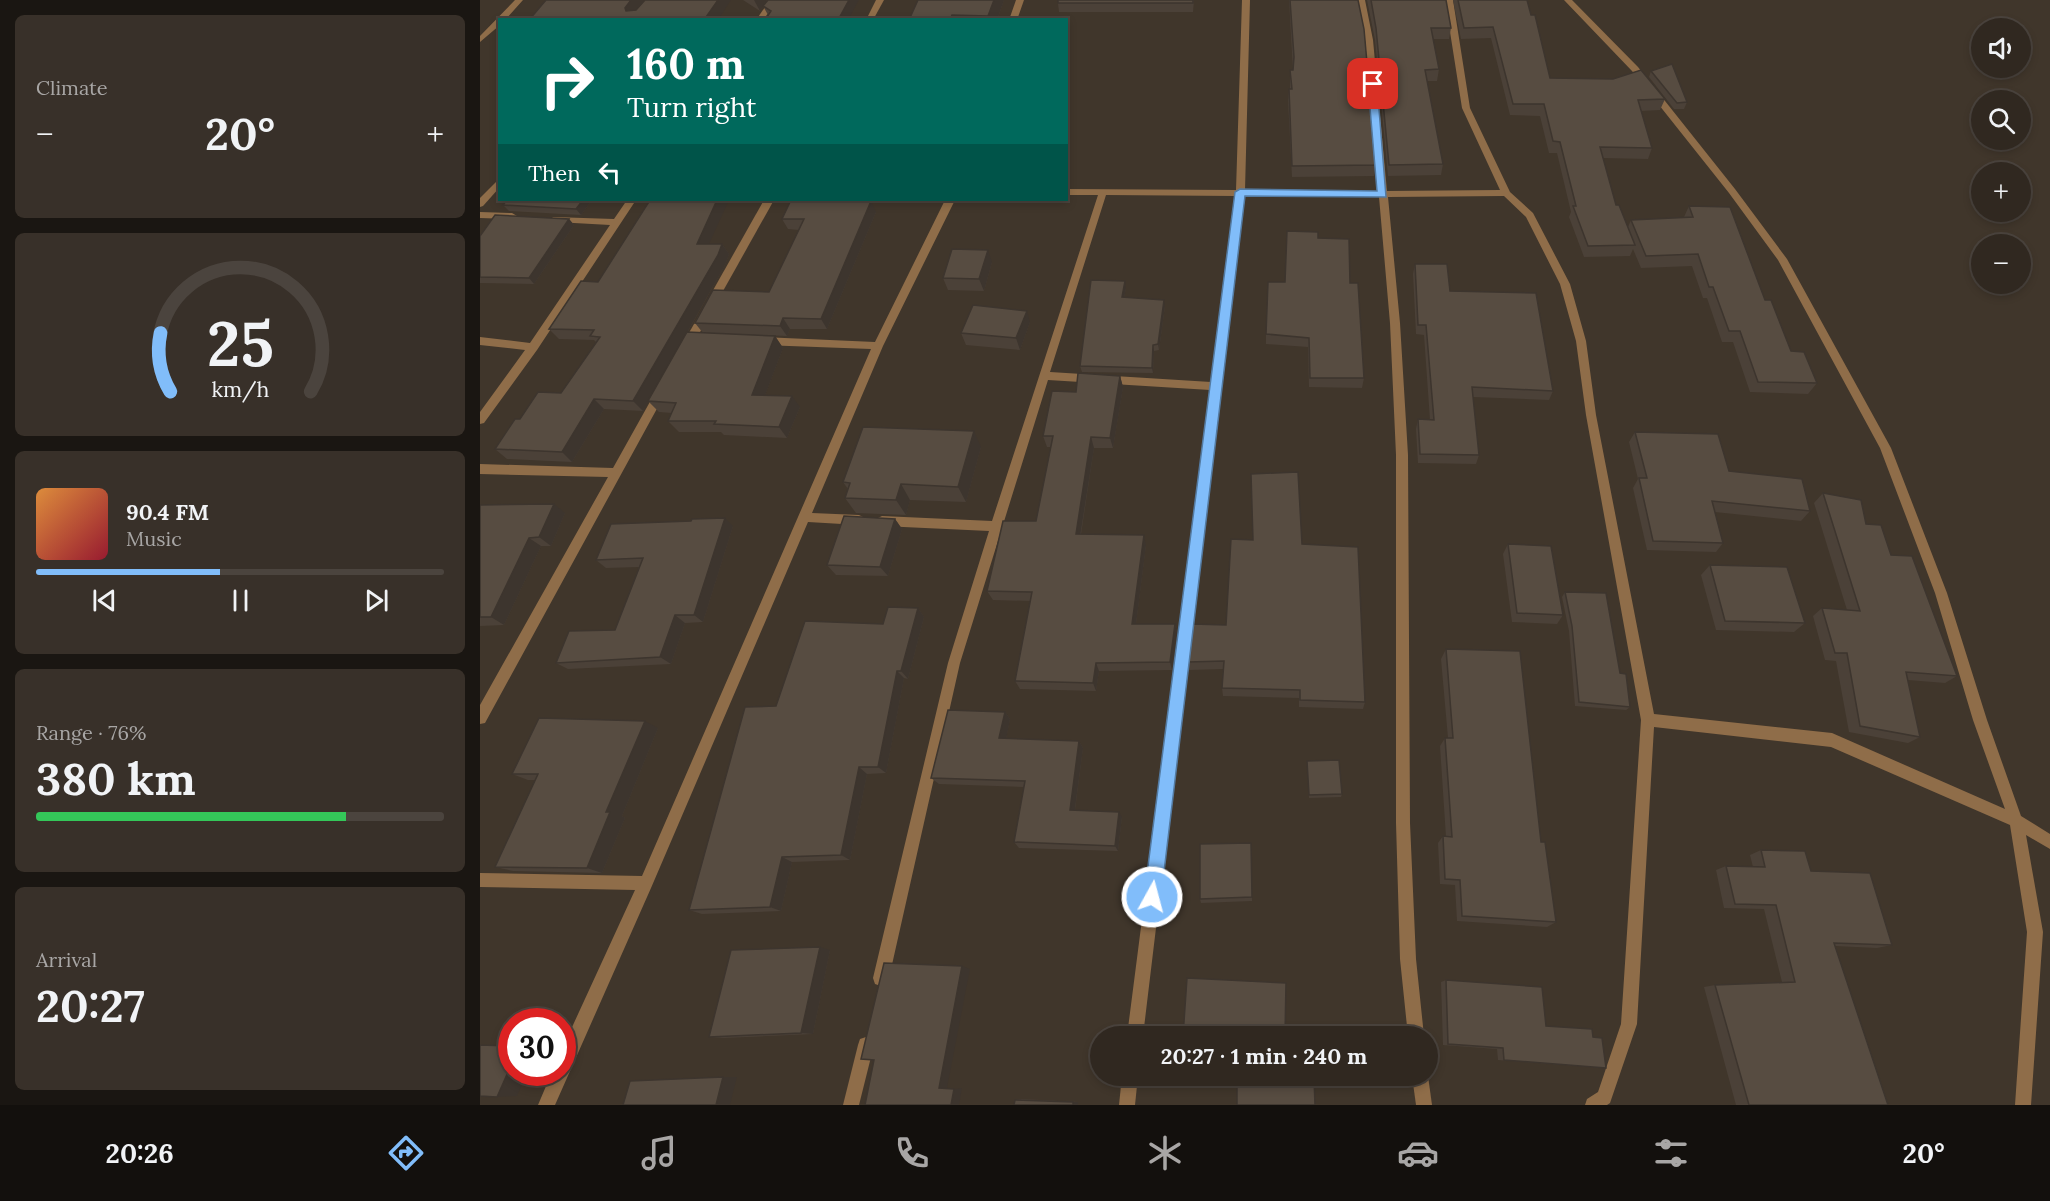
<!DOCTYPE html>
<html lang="en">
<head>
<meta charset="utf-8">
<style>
  body { margin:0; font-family:Lora,serif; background:#383029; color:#f1f3f6; height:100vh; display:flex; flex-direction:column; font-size:22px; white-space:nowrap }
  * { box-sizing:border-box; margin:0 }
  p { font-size:20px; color:#a8a6a5 }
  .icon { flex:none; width:33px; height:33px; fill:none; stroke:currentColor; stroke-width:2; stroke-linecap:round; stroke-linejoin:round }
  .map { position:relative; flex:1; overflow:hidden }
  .details { display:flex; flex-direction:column; gap:15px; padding:15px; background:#1a1612; width:480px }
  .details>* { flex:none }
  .banner { position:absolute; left:18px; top:18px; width:570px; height:183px; border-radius:0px; box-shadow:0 3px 9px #0003,0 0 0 2px #4b443e; background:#00695c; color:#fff; overflow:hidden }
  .tools { position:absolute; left:1491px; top:18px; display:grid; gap:12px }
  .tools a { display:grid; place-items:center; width:60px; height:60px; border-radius:50%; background:#302820; box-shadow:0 3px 9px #0003,0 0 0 2px #4b443e; font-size:30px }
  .speed { position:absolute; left:18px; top:1008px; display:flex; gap:12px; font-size:30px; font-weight:700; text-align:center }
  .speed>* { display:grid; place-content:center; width:78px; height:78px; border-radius:50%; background:#302820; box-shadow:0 3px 9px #0003,0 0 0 2px #4b443e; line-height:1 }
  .speed .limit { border:9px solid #d22; background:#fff; color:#111 }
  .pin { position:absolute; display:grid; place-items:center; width:51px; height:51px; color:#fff; margin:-26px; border-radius:12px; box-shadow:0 3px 9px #0006 }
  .me { position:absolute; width:66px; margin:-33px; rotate:7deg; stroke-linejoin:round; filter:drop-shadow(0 0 4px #0008) }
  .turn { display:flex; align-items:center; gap:21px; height:126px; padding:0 30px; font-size:27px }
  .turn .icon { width:78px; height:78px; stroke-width:2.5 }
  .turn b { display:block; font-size:42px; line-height:51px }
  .then { display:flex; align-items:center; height:57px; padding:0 30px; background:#0003; gap:12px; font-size:22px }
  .big { font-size:45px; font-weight:800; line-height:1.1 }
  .details .card { flex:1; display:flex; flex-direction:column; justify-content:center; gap:9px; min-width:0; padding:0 21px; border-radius:9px; background:#383029 }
  .details .dial { align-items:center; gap:0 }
  .dial svg { height:156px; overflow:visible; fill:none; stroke:#4b443e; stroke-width:7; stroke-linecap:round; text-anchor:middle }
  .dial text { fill:#f1f3f6; stroke:none }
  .song { display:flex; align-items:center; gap:18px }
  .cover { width:72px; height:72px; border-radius:9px; background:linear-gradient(135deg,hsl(30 70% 55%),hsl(350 70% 35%)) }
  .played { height:6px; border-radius:3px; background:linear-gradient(90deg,#81bdfa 45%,#4b443e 45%) }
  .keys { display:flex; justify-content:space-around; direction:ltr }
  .heat { display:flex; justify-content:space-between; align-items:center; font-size:33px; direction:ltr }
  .charge { height:9px; border-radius:4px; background:linear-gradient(90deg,#34c759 76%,#4b443e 0) }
  .trip { position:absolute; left:610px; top:1026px; width:348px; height:60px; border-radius:30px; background:#302820; box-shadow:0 3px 9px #0003,0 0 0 2px #4b443e; font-weight:800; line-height:60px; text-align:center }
  .tabs { display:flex; height:96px; justify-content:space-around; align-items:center; background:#13100d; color:#a8a6a5 }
  .tabs .icon { width:42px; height:42px }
  .tabs .active { color:#81bdfa }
  .tabs b { font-size:27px; color:#f1f3f6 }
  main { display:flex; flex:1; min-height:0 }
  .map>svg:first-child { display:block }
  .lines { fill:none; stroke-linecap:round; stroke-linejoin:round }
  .minor { fill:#8f6d49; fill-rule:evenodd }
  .wall { fill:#4b4138 }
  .shaded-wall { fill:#3d352e }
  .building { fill:#574c41; stroke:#3d352e; stroke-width:1.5 }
  .route { fill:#81bdfa; stroke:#547ba2; stroke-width:1.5 }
</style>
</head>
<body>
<main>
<section class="details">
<div class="card"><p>Climate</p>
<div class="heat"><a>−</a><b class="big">20°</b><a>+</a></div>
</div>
<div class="card dial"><svg viewBox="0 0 100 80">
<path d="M14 69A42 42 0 1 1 86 69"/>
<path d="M14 69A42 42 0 0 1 9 39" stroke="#81bdfa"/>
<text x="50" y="56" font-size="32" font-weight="700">25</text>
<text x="50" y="72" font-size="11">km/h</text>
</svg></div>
<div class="card">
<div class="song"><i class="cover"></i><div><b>90.4 FM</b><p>Music</p></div></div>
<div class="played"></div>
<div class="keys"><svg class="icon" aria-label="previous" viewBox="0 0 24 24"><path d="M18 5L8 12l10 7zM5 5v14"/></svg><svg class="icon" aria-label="pause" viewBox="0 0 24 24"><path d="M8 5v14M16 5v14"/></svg><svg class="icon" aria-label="next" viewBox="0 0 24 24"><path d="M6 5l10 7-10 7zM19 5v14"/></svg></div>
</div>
<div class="card"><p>Range · 76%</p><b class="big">380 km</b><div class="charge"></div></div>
<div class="card"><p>Arrival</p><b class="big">20:27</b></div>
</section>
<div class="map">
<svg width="1570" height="1105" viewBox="0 0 1570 1105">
  <rect width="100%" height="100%" fill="#40362b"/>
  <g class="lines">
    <!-- minor -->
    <g class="minor">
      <path d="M35,0H43L25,20H20V25L0,42V36Z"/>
      <path d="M290,0H298L283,20H276Z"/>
      <path d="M396,0H404L393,20H386Z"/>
      <path d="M536,0H544L537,20H529Z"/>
      <path d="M762,0H770L765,190L898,191L885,40L877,0H885L893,40L907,191L1020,190L982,108L965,0H973L990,108L1030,192L1053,213L1090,284L1106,341L1116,415L1174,714L1352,733L1525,809L1493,720L1455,593L1400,448L1298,260L1249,193L1152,71L1084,0H1092L1158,67L1255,189L1307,259L1411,448L1467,593L1507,720L1541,816L1570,834V849L1546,835L1563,932L1551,1105H1535L1547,932L1530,825L1351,747L1174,727L1157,1024L1130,1103L1127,1105H1105L1107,1099L1118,1092L1141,1024L1161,720L1106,415L1096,341L1080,284L1046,217L1024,196L908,197L920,323L928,455L930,823L936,959L944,1036H928L920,959L916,823V455L910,323L899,197L764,196L663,1036H647L730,390L568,380L480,663L409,978L407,984L401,986L395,984L393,978L468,663L509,531L402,526L398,524L396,521L398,518L402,516L512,521L618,195H586V189L756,190ZM626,195L755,196L731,382L570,372Z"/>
      <path d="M20,178V187L3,206L0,207V198Z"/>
      <path d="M147,200H156L57,350L4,423L0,424V412L45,350L0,345V337L50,343L130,225L76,222L71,219L73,217L134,219Z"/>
      <path d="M284,200H294L210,350H202L201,347Z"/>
      <path d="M465,200H475L403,346L332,513L379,515L383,517L385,520L383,523L379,525L328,522L171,888L75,1105H58L72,1072H82V1049L155,890L0,887V873L162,876L391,349L282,345L277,341L282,337L395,342Z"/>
      <path d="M0,212L32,213L37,216L32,219L0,218Z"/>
      <path d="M180,390L185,394L5,723L0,724V705L128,477L0,474V464L133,468L176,391Z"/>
      <path d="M386,1037L392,1039L394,1045L379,1105H363L378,1045L380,1039Z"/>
      <path d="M642,1076H658L655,1105H639Z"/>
      <path d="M932,1076H948L952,1105H936Z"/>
    </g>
  </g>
  <!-- wall -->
  <g class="wall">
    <path d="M263,0H287L368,20L288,15L283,6L280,11Z"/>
    <path d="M438,0H524L517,20H429Z"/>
    <path d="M714,0L713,12H579L578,3Z"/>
    <path d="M809,0H878L896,165L894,176L812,177L808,100L809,89H810V70H813Z"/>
    <path d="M887,0H966L971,28L969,39H953L959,69L957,81H947L963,164L961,175L908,176L895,40Z"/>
    <path d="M973,0H1047L1070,78L1185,99L1180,110L1161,111L1172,148L1168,159L1123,158L1136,205L1148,227L1151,220L1204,217L1209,206L1285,300L1311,351L1337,383L1328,394L1270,392L1253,342H1242L1227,298H1223L1212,266L1161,268L1153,249L1150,256L1104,257L1089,217L1091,212L1077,153H1069L1060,116L1030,115L1011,38L981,39Z"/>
    <path d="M1171,71L1207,102L1204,109H1194L1169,77Z"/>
    <path d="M112,200L101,215L29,211L23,205Z"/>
    <path d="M311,200H378V201L396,212L347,329H310L307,336L223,333L215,323L289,292L319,230L308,229L302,219Z"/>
    <path d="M89,219L94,225L54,284L0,283V236Z"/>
    <path d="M229,244H242L249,254L245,265L207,333L295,336L303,348L285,395L320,407L307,438L244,435L241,432H199L188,421L192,413L179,412L168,401L163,411L124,409L92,462L27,459L15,449L40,419L81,393L116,342L114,340L79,339L69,329L118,282Z"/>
    <path d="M512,262L504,291L468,290L463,278Z"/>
    <path d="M935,264L970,291L1073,391L1069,400L993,397L999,455L996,464L938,463L936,429L938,419L950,420L944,335L936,334L933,274Z"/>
    <path d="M805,282L870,283L884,378L882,388L829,387L828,347L786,344V334Z"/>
    <path d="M646,288L644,298L685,306L679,350L674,351L673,373L602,372L600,366Z"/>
    <path d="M550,322L540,350L486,345L481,333Z"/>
    <path d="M640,376L643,387L633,448H614L601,534L666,545L656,624H695L697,633L692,670L619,671L616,691L540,689L535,681L551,601L513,600L507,591L556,521L571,447H567L563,436Z"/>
    <path d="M1155,432L1249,471L1330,511L1321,521L1235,512L1243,543L1236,552L1167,550L1153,488L1158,479L1149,442Z"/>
    <path d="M501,447L486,502L430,500L426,515L376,513L365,498L368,489L363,482Z"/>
    <path d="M1343,493L1386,524L1411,555L1477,676L1465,683L1428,680L1440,737L1428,743L1369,732L1356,661L1345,660L1333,616L1342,608L1367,610L1334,503Z"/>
    <path d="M0,505L85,513L71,546H61L24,625L0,626Z"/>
    <path d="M415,519L422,529L408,576L356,575L347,565Z"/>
    <path d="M253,526L223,622L205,623L191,664L88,669L76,663L135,630L159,567L126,568L116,560Z"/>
    <path d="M822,544L885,702L883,709L819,707V698L743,696L742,688L743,669L709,670L708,662L746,625Z"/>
    <path d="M1028,544L1083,615L1077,624L1032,622L1023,554Z"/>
    <path d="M1230,565L1325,623L1314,632L1236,630L1221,575Z"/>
    <path d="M1085,592L1150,707L1146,710L1095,706L1089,631L1082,597Z"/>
    <path d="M438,608L444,617L428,679L424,678L406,773L387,774L370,860L312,862L301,911L222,914L209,910L296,706L403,624Z"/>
    <path d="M966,649L1061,842L1076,922L1067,927L977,921L975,885L960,884L958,843L963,836L966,837L960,746L965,738H968L961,659Z"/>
    <path d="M525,712L530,719L526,739L599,741L603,748L595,810L642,817L638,851L539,848L534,842L544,787L459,784L451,778Z"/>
    <path d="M178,728L142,816L145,818L122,873L33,871L15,867L56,780H48L32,774Z"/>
    <path d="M827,761L862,794L861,797L829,798Z"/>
    <path d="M771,843L772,901L721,903L720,899Z"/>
    <path d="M1281,850L1331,871L1412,945L1397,948L1355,946L1408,1105H1410H1256L1224,987L1235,985L1302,982L1284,909L1244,908L1236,870L1246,866L1273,867L1270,855Z"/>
    <path d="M350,950L333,1034L243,1038L229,1037Z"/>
    <path d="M966,980L1066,1026L1113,1037L1126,1068L1018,1060L1017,1049L963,1045L961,982Z"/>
    <path d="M542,1099L598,1102V1105H534L535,1100Z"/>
  </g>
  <!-- shaded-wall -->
  <g class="shaded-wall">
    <path d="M151,0H166L152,20L146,11L145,8Z"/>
    <path d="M238,0H251L238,20H224Z"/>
    <path d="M274,0H287L280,11Z"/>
    <path d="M369,0H379L368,20H358Z"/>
    <path d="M514,0H524L517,20H509L508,16Z"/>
    <path d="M103,200H112L101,215L96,209Z"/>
    <path d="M237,200H249L224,255L217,244Z"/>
    <path d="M391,201L396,212L347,329L341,319Z"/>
    <path d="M89,219L94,225L54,284L49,278Z"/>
    <path d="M242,244L249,254L245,265L163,411L153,401Z"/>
    <path d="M508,250L512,262L504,291L499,279Z"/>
    <path d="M645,281L646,288L643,304L642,297Z"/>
    <path d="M684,300L685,306L679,350L678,344Z"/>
    <path d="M547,311L550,322L540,350L536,338Z"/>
    <path d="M303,318L310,329L307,336L300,326Z"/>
    <path d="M295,336L303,348L281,406L272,395Z"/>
    <path d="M673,345L674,351L673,373L672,368Z"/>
    <path d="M640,376L643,387L633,448L630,438Z"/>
    <path d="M312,396L320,407L307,438L299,427Z"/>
    <path d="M114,399L124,409L92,462L82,452Z"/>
    <path d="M494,431L501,447L486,502L478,487Z"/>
    <path d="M611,437L614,448L599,543L596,534Z"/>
    <path d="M421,484L430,500L426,515L416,500Z"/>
    <path d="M74,504L85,513L71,546L59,537Z"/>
    <path d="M245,518L253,526L223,622L214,615Z"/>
    <path d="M415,519L422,529L408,576L400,567Z"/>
    <path d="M664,535L666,545L655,632L652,624Z"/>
    <path d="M49,538L61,546L24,625L11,617Z"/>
    <path d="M438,608L444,617L428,679L421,671Z"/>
    <path d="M195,615L205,623L191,664L180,657Z"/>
    <path d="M695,624L697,633L692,670L690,662Z"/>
    <path d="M616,663L619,671L616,691L613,683Z"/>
    <path d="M417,671L424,678L406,773L398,767Z"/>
    <path d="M525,712L530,719L525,745L519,738Z"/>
    <path d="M165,721L178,728L142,816L145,818L122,873L107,868L126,812Z"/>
    <path d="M599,741L603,748L594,816L590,810Z"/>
    <path d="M379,767L387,774L370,860L361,855Z"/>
    <path d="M639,812L642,817L638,851L635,846Z"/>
    <path d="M302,857L312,862L301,911L290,907Z"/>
    <path d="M340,947L350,950L333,1034L321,1033Z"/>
    <path d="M482,966L490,969L467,1088H459Z"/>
    <path d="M32,1063V1072H47L37,1096L17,1097Z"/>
    <path d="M243,1077H257L250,1105H236Z"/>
    <path d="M482,1088L479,1105H471L474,1089Z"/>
    <rect x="593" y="1102" width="5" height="3"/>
  </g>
  <!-- building -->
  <g class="building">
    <path d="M66,0H151L145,8L146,11L156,10L165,0H238L224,20H49Z"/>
    <path d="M288,0H369L358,20H285L291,11L283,6Z"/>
    <path d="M438,0H514L508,16L472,15L470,20H429Z"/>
    <rect x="578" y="0" width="135" height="3"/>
    <path d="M810,0H878L884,29L896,165L812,166L809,89H812L810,70H813L814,57Z"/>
    <path d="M891,0H966L971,28H951L959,69L945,70L963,164L909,165L896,28Z"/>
    <path d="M978,0H1047L1051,15H1055L1070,78L1133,79L1161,70L1185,99L1158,100L1172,148L1120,147L1136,205H1139L1155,245L1108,246L1093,206H1096L1080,142L1073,141L1064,104H1033L1013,27L984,28Z"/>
    <path d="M1192,64L1207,102L1197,103L1171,71Z"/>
    <path d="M27,200H103L96,209L23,205Z"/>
    <path d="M170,200H237L217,244H242L238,255L153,401L114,399L82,452L15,449L35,419H40L58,392L81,393L120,337L110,336L114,330L69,329L101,281L118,282Z"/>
    <path d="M311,200H368L391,201L341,319L303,318L300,326L215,323L233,290L289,292L324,219H302Z"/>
    <path d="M1209,206L1250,207L1285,300H1291L1311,351L1324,352L1337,383L1278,382L1260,331H1249L1233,287H1229L1218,254L1166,256L1151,220L1213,217Z"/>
    <path d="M15,215L89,219L49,278L0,277V236Z"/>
    <path d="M807,231L838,232V238L869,239L870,283H878L884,378H830L829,338L786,334L788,282H805Z"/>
    <path d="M472,249L508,250L499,279L463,278Z"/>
    <path d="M935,264H967L970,291L1056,293L1073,391L992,387L999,455L940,454L938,419L954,420L946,325H938Z"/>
    <path d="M611,280L645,281L642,297L684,300L678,344L673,345L672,368L600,366Z"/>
    <path d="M493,305L547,311L536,338L481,333Z"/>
    <path d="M207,332L295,336L272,395L312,396L299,427L234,424L236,421H188L196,403L168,401Z"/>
    <path d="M598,373L640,376L630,438L611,437L596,534L664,535L652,624H695L690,662L616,663L613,683L535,681L552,592L507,591L523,521H556L573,436H563L572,391L596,392Z"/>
    <path d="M383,427L494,431L478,487L421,484L416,500L365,498L370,483L363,482Z"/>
    <path d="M1155,432L1238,434L1249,471L1322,479L1330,511L1232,501L1243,543L1173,541L1159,478H1167Z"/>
    <path d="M818,472L822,544L878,547L885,702L820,700V690L742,688L744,661L708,662L712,624L746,625L751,539L773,540L771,474Z"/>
    <path d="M1343,493L1381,500L1386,524L1401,525L1411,555L1432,556L1477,676L1426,672L1440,737L1380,726L1367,653H1355L1342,608L1380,611Z"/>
    <path d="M74,504L59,537L49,538L11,617H0V505Z"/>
    <path d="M364,516L415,519L400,567L347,565Z"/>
    <path d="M245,518L214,615H195L180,657L76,663L89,631L135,630L163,558L116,560L131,524L211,521L212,519Z"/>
    <path d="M1028,544L1071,546L1083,615L1037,613Z"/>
    <path d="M1230,565L1307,567L1325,623L1245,621Z"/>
    <path d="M1085,592L1126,593L1140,673L1146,674L1150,707L1099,702L1092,626Z"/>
    <path d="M408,607L438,608L421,671H417L398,767H379L361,855L302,857L290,907L209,910L265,707L296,706L325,621L403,624Z"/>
    <path d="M966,649L1040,651L1061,842H1065L1076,922L982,916L980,880L965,879L963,836L972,837L965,738H973Z"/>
    <path d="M468,710L525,712L519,738L599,741L590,810L639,812L635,846L534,842L545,781L451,778Z"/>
    <path d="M59,718L165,721L126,812H130L107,868L15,867L58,774H32Z"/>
    <path d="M859,760L862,794L829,795L827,761Z"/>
    <path d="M771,843L772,897L720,899V844Z"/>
    <path d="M1281,850L1325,851L1331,871L1390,873L1412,945L1354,943L1408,1105H1269L1235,985L1315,982L1296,905L1255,904L1246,866L1285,867Z"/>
    <path d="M340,947L321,1033L229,1037L251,950Z"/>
    <path d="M404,963L482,966L459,1088L474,1089L471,1105H385L394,1060L381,1059Z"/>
    <path d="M707,978L806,983L805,1036H703Z"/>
    <path d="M966,980L1062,987L1066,1026L1112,1029L1113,1037L1122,1038L1126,1068L1024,1060L1023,1048L968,1044Z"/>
    <path d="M0,1045L32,1046V1063L17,1097L0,1096Z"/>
    <path d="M757,1076H804V1078L834,1077L835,1105H757Z"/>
    <path d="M243,1077L236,1105H143L150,1081Z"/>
    <path d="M535,1100L593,1102V1105H534Z"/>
  </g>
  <!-- route -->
  <path class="route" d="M893,81L897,84L906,197L765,196L681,897L678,903L672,906L666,903L664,897L755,192L760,189L897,191L888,84Z"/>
</svg>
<div class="tools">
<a><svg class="icon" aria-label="sound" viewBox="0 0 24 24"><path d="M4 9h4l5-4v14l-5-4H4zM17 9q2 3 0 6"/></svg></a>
<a><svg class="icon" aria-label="search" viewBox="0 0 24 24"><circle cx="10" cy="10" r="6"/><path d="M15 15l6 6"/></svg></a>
<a>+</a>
<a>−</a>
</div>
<div class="speed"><div class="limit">30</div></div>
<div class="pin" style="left:893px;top:84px;background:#d93025"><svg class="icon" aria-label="arrive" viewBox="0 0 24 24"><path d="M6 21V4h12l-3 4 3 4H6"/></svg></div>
<svg class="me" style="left:672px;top:897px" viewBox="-20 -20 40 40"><circle r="17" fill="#81bdfa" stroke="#fff" stroke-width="3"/><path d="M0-11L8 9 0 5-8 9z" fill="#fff"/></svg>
<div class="trip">20:27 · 1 min · 240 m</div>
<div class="banner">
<div class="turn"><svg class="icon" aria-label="right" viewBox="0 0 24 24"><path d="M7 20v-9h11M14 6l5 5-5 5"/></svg><div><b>160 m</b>Turn right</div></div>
<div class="then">Then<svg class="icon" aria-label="left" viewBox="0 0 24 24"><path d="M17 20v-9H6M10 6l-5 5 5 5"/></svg></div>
</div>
</div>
</main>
<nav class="tabs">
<b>20:26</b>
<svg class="icon active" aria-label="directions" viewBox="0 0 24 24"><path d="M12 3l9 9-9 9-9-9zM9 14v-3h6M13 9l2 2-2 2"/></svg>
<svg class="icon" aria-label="music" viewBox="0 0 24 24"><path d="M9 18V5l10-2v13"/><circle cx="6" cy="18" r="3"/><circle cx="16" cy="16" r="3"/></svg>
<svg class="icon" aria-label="phone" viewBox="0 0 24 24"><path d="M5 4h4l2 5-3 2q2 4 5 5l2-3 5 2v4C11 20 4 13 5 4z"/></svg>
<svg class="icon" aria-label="climate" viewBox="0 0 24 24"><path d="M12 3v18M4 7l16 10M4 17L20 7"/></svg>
<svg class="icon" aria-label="car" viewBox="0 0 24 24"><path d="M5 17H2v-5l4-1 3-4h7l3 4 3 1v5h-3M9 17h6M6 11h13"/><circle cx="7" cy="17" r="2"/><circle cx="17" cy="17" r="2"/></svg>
<svg class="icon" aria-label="filters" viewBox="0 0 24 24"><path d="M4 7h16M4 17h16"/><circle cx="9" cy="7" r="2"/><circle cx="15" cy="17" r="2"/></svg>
<b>20°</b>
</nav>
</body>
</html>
